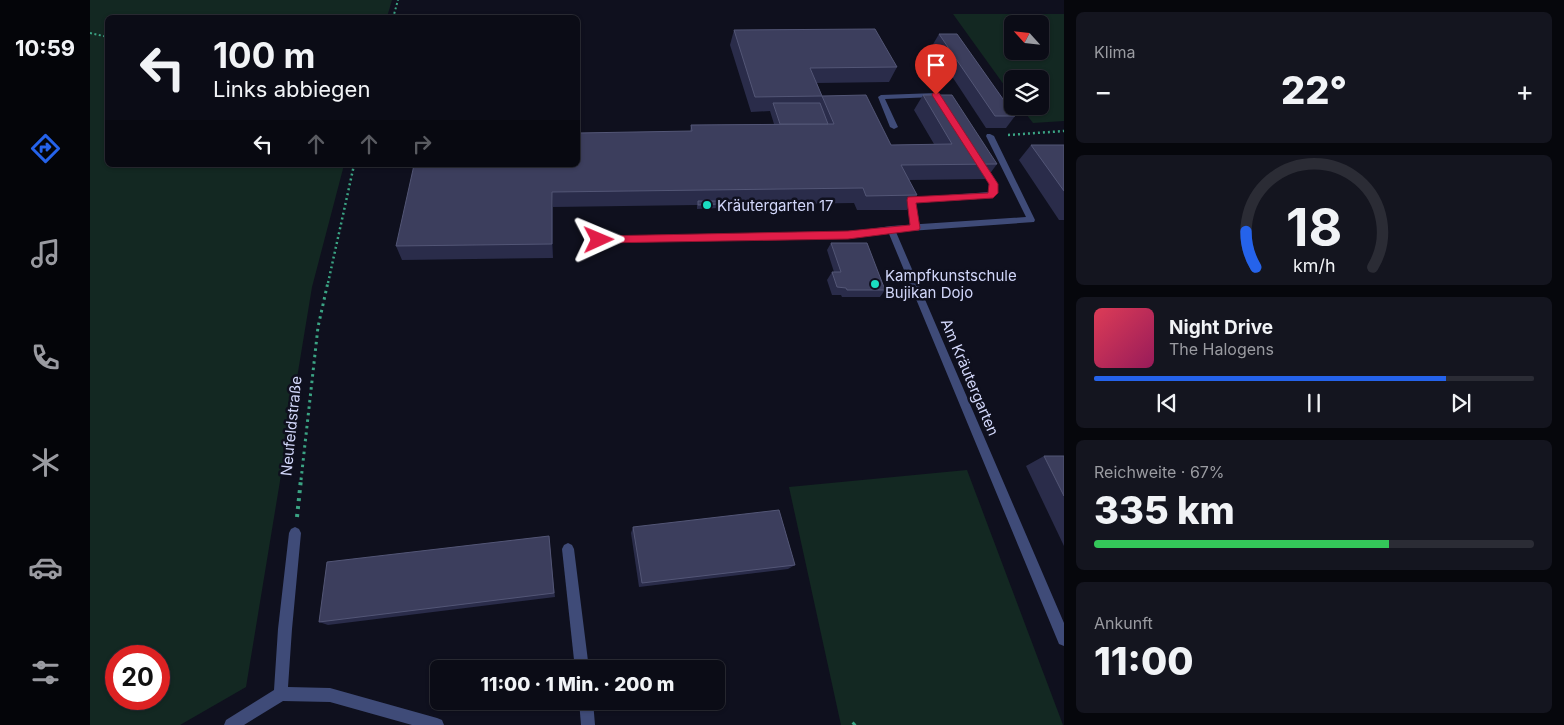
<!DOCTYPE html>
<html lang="de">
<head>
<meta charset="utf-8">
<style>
  body { margin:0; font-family:Inter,sans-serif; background:#14151f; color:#f1f3f6; height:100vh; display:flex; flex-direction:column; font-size:19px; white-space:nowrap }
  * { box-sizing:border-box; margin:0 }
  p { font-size:16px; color:#9a9ba1 }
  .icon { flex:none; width:28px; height:28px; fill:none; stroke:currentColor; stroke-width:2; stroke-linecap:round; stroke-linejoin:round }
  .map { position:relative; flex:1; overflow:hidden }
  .drawer { display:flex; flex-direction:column; gap:12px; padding:12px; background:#06070c; width:500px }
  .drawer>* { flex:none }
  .banner { position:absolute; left:15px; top:15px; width:475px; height:152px; border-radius:8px; box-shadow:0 1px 4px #0004,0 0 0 1px #2b2c35; background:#0b0c16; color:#f1f3f6; overflow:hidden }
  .needle { width:32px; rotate:297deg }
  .fabs { position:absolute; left:914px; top:15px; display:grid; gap:10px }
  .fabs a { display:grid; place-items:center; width:45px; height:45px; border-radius:8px; background:#0b0c16; box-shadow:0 1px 4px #0004,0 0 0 1px #2b2c35; font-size:25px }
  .speed { position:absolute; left:15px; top:645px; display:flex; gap:10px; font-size:25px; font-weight:700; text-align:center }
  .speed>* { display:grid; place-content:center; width:65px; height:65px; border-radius:50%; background:#0b0c16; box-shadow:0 1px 4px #0004,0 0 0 1px #2b2c35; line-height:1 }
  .speed .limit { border:8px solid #d22; background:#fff; color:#111 }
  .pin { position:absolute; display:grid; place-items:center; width:42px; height:42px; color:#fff; margin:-51px -21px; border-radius:50% 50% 50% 0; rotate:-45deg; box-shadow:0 0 5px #0007 }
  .pin .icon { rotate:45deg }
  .me { position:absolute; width:55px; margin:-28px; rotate:89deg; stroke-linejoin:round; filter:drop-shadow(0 0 4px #0008) }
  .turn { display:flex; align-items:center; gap:18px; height:105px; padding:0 25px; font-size:22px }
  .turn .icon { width:65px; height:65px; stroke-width:2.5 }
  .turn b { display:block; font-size:35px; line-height:42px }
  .lanes { display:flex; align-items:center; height:48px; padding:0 25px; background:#0003; justify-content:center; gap:25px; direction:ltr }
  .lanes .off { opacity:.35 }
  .big { font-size:38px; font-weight:800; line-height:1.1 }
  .drawer .widget { flex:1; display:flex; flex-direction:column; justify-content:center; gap:8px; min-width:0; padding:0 18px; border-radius:8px; background:#14151f }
  .drawer .dial { align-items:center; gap:0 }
  .dial svg { height:130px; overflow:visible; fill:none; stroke:#2b2c35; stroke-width:7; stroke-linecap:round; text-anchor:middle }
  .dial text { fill:#f1f3f6; stroke:none }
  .song { display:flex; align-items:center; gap:15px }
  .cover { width:60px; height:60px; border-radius:8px; background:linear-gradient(135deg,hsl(350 70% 55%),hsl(330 70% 35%)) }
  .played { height:5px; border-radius:2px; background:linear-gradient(90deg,#2563eb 80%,#2b2c35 80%) }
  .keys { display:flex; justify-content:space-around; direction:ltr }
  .heat { display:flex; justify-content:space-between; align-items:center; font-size:28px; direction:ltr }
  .charge { height:8px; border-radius:4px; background:linear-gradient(90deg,#34c759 67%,#2b2c35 0) }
  .trip { position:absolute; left:340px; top:660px; width:295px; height:50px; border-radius:8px; background:#0b0c16; box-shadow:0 1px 4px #0004,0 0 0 1px #2b2c35; font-weight:800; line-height:50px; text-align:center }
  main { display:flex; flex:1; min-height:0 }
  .dock { display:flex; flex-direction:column; width:90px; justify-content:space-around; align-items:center; background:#040509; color:#9a9ba1 }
  .dock .icon { width:35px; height:35px }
  .dock .current { color:#2563eb }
  .dock b { font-size:22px; color:#f1f3f6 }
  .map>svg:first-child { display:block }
  .green { fill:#132822; fill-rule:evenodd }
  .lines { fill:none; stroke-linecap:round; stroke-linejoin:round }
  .path-far3 { stroke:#3ba484; stroke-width:2; stroke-dasharray:2 2.5; stroke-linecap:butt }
  .path-far2 { stroke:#3ba484; stroke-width:2.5; stroke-dasharray:2 3; stroke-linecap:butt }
  .path-far1 { stroke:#3ba484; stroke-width:3; stroke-dasharray:2.5 4; stroke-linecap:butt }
  .path { stroke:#3ba484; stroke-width:4; stroke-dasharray:3 5; stroke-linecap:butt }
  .service { fill:#3f4b78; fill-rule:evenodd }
  .minor { fill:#3f4b78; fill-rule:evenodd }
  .wall { fill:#2a2c4a }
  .shaded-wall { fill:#171931 }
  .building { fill:#3c3e5d; stroke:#535676 }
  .route { fill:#e11d48; stroke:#92132f }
  .poi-dot { fill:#1addc1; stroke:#0f101e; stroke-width:2 }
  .labels { text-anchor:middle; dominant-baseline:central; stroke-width:5; stroke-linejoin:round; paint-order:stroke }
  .poi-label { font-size:15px; fill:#d2d7fa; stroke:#0f101e; text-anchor:start }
  .street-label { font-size:15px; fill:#d2d7fa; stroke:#0f101e }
</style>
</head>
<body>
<main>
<nav class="dock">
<b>10:59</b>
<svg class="icon current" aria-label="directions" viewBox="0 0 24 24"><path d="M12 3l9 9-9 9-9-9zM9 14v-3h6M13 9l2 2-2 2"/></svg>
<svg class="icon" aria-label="music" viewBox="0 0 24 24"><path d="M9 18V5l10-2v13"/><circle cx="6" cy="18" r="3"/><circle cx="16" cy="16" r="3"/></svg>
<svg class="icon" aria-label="phone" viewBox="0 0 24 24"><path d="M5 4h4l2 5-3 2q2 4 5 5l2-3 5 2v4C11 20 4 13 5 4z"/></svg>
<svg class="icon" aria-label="climate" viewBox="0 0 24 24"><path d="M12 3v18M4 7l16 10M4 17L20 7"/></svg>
<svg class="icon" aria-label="car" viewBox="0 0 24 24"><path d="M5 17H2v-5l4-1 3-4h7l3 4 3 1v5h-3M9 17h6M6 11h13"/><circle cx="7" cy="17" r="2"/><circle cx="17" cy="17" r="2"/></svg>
<svg class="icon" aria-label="filters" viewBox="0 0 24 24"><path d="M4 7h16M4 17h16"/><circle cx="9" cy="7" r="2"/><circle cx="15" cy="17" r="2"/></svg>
</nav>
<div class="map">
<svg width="974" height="725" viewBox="0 0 974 725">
  <rect width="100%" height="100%" fill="#0f101e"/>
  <!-- green -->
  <g class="green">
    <path d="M0,0H302L297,17L18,18V165H254L222,287L156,687L90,725H0ZM26,656H69V699H26Z"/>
    <path d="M863,14H974V121L943,123L930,106H950V79H922V96ZM922,24H950V51H922Z"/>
    <path d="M877,470L973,725H751L699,487Z"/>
  </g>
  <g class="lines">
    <!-- path-far3 -->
    <g class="path-far3">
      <path d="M303,18L308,0"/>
      <path d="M0,33L18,37"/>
    </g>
    <!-- path-far2 -->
    <g class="path-far2">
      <path d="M918,135L974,131"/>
      <path d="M238,283L264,165"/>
    </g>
    <!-- path-far1 -->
    <path class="path-far1" d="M211,480L228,327L238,282"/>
    <!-- path -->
    <g class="path">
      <path d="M207,517L211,479"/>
      <path d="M763,725L765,723"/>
    </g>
    <!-- service -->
    <g class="service">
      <path d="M846,93L848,94L857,106L855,107H851L844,97L795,99L808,127L804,129L800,127L788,97L791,95Z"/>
      <path d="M891,161L894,162L907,184V193L903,198L825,203L829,228L828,230H822L817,200L818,198L899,192V184L887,164Z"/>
      <path d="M801,226L804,227V231L758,238L509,243L505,240L509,237L758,232Z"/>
      <path d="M478,543L482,545L484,549L499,669H485L472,549L474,545Z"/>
      <path d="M489,701H503L505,725H491Z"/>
    </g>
    <!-- minor -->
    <g class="minor">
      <path d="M897,134H900L904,136L945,220L944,222L806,232L974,623V646L969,644L797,229L801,226L936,217L896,136Z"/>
      <path d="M205,527L209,529L211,533L202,629L198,687L240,688L347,718L352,720L354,725H322L240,702L193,701L154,725H134L136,720L184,690L188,629L199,533L201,529Z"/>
    </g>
  </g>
  <!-- wall -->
  <g class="wall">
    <path d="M644,30L807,67L799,82L727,83L732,96L730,103L732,96L801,145L844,144L824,110L833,95L907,164L896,179L819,180L827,195L817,210H767L764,203L629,205L628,208L607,209V205L463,207V258L312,260L306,246L600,131L601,125L684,124L680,111L661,112L640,45Z"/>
    <path d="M849,34L925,116L916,128H896L842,46Z"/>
    <path d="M941,145H974V220H969L929,160Z"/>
    <path d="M741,243L795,290L790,297H752L751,295H742L737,280L742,272H744L737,250Z"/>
    <path d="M954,456H974V546L936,466Z"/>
    <path d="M543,527L705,565L698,569L549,587L541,533Z"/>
    <path d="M459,536L465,597L238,625L229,622Z"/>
  </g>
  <!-- shaded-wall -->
  <path class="shaded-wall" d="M462,192L463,207V258L462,244Z"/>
  <!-- building -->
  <g class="building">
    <path d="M785,29L807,67L720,68L732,96L665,97L644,30Z"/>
    <path d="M849,34H867L925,116H905Z"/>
    <path d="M776,95L801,145L862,144L833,95H862L907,164L811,165L827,195L776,196L773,188L462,192V244L306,246L324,165H488V133L602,131L601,125L744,124L732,96Z"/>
    <path d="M683,103H730L738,124H690Z"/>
    <path d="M941,145H974V191Z"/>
    <path d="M608,201H629V204L608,205Z"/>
    <path d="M741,243H777L795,290H757L756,288L747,287L742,272H751Z"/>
    <path d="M954,456H974V496Z"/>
    <path d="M689,510L705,565L552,583L543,527Z"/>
    <path d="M459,536L464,593L229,622L237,562Z"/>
  </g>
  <!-- route -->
  <path class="route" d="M843,93H849L908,184V193L903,198L826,203L830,228L829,230L758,239L509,243L504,240L509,236L758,231L820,225L817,200L818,197L898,193L899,184L842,95Z"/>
  <!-- markers -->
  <g class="poi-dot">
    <circle cx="617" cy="205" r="5"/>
    <circle cx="785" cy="284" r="5"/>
  </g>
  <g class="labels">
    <!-- poi labels -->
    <g class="poi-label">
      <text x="627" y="205">Kräutergarten 17</text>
      <text x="795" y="275">Kampfkunstschule<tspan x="795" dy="17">Bujikan Dojo</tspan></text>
    </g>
    <!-- street labels -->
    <g class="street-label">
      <text transform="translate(880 377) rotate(67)">Am Kräutergarten</text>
      <text transform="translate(201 426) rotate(-84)">Neufeldstraße</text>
    </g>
  </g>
</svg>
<div class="fabs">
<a><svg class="needle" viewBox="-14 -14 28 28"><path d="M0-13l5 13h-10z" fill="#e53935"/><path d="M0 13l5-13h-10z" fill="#9a9ba1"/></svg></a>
<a><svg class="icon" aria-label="layers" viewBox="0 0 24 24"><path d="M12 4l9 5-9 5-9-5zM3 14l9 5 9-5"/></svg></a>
</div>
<div class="speed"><div class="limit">20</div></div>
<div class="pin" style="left:846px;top:95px;background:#d93025"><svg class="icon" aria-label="arrive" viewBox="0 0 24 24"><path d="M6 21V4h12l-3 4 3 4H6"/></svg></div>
<svg class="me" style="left:509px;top:240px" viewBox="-20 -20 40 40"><path d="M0-17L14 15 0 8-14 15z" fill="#e11d48" stroke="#fff" stroke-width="4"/></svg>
<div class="trip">11:00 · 1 Min. · 200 m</div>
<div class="banner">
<div class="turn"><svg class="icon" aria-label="left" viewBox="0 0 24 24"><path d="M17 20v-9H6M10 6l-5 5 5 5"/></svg><div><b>100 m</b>Links abbiegen</div></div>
<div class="lanes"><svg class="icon" aria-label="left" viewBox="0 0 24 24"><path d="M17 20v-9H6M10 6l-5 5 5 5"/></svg><svg class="icon off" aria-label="ahead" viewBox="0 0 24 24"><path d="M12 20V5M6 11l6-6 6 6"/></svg><svg class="icon off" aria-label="ahead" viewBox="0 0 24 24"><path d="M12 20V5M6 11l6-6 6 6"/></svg><svg class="icon off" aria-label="right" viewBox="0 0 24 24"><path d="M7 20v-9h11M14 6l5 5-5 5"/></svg></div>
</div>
</div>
<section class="drawer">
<div class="widget"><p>Klima</p>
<div class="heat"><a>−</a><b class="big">22°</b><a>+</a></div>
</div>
<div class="widget dial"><svg viewBox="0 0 100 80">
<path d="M14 69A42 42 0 1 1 86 69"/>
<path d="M14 69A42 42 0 0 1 8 47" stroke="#2563eb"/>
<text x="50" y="56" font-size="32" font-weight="700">18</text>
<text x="50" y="72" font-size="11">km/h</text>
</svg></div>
<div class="widget">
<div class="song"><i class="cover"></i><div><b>Night Drive</b><p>The Halogens</p></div></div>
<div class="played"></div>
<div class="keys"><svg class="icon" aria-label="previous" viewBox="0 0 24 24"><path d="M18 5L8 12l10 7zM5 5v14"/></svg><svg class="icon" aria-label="pause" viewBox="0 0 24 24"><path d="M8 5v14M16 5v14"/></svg><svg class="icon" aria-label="next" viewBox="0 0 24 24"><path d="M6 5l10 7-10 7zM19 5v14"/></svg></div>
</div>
<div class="widget"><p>Reichweite · 67%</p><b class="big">335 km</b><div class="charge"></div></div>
<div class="widget"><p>Ankunft</p><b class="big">11:00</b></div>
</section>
</main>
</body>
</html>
